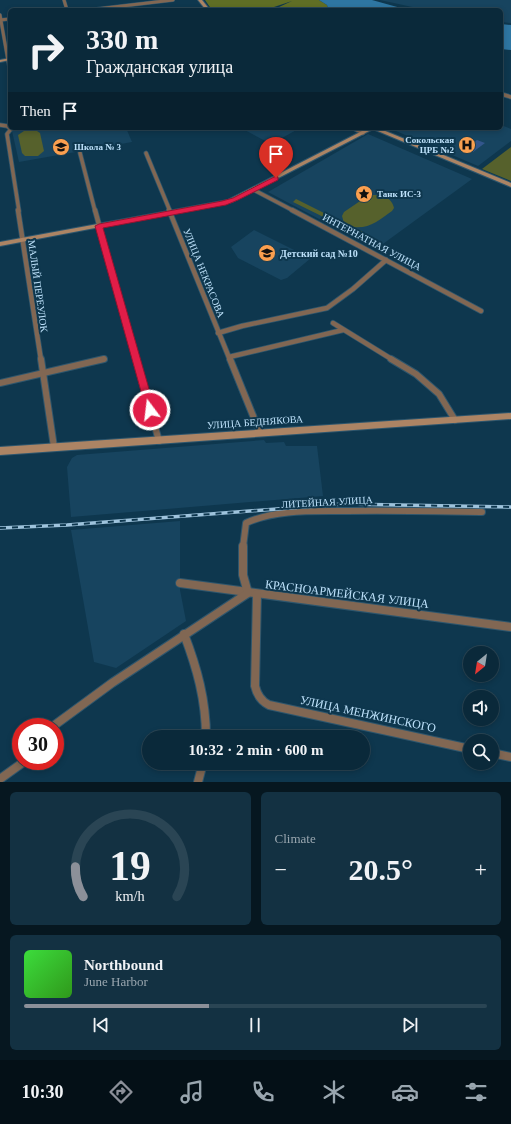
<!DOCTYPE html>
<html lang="en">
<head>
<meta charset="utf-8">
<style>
  body { margin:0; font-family:"Times New Roman",serif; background:#133142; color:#f1f3f6; height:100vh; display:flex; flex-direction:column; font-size:15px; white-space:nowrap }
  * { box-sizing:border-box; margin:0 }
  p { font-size:13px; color:#99a6af }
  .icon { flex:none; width:22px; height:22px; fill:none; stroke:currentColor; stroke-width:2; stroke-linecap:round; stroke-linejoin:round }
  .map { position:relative; height:782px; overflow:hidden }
  .sheet { display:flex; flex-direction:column; gap:10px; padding:10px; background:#061720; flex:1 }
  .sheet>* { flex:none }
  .guide { position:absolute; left:8px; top:8px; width:495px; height:122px; border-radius:6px; box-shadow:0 2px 6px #0003,0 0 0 1px #2a4554; background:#0a293a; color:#f1f3f6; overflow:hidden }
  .needle { width:26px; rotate:210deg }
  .tools { position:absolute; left:463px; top:646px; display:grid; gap:8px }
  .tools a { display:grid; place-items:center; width:36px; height:36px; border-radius:50%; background:#0a293a; box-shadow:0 2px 6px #0003,0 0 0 1px #2a4554; font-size:20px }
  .speed { position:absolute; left:12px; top:718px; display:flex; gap:8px; font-size:20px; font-weight:700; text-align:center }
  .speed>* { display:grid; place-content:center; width:52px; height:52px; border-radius:50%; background:#0a293a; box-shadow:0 2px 6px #0003,0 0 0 1px #2a4554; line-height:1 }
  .speed .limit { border:6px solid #d22; background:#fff; color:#111 }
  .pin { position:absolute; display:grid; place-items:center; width:34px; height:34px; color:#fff; margin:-41px -17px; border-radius:50% 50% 50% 0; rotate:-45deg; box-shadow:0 0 4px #0007 }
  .pin .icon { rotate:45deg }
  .me { position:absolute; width:44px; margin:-22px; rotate:345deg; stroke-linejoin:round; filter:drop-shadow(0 0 3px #0008) }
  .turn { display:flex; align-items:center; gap:14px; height:84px; padding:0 12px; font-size:18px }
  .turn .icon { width:52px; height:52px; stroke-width:2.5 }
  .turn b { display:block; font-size:28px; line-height:34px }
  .then { display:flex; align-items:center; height:38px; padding:0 12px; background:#0003; gap:8px; font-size:15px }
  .big { font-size:30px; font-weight:700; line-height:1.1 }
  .sheet .card { flex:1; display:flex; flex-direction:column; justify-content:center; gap:6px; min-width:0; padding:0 14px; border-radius:6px; background:#133142 }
  .sheet .dial { align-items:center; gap:0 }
  .dial svg { height:104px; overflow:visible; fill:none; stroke:#2a4554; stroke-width:7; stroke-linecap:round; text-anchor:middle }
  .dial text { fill:#f1f3f6; stroke:none }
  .song { display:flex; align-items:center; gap:12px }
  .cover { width:48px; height:48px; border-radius:6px; background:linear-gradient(135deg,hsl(120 70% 55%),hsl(110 70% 35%)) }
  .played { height:4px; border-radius:2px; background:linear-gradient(90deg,#8c9099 40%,#2a4554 40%) }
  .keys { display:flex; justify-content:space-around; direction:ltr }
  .heat { display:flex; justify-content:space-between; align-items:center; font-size:22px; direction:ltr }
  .sheet .tiles { flex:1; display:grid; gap:10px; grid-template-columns:1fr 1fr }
  .card:last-child { grid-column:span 2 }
  .trip { position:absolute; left:142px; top:730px; width:228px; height:40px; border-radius:20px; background:#0a293a; box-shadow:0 2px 6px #0003,0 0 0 1px #2a4554; font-weight:700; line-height:40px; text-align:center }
  .tabs { display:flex; height:64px; justify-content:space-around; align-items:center; background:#041017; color:#99a6af }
  .tabs .icon { width:28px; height:28px }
  .tabs .current { color:#8c9099 }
  .tabs b { font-size:18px; color:#f1f3f6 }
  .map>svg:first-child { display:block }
  .built { fill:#17445f }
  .green { fill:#56612c }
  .forest { fill:#606e25 }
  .water { fill:#2e76a2 }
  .building { fill:#33568c }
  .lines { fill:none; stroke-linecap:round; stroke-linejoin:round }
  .street-far4-casing { stroke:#2e566d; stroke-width:4 }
  .street-far3-casing { stroke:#2e566d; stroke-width:5 }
  .street-far2-casing { stroke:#2e566d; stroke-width:6 }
  .street-far1-casing { stroke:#2e566d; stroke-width:8 }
  .street-casing { stroke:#2e566d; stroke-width:10 }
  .secondary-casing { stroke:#2e566d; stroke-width:2 }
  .street-far4 { stroke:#816753; stroke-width:3 }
  .street-far3 { stroke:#816753; stroke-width:3.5 }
  .street-far2 { stroke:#816753; stroke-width:4.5 }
  .street-far1 { stroke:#816753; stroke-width:6 }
  .street { stroke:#816753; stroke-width:8 }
  .secondary { fill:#ac8464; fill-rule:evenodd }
  .rail-casing { stroke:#9ec3dc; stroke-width:3.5 }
  .rail { stroke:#0e374e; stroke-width:2; stroke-dasharray:6; stroke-linecap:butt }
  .route { fill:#e11d48; stroke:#92132f }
  .labels { text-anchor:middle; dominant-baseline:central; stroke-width:4; stroke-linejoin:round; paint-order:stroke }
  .far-poi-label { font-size:9px; font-weight:bold; fill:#bde1fa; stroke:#0e374e; text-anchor:start }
  .street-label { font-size:10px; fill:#bde1fa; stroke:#0e374e }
  .poi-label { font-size:10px; font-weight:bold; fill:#bde1fa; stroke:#0e374e; text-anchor:start }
  .near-street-label { font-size:12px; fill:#bde1fa; stroke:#0e374e }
</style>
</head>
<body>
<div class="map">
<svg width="511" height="782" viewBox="0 0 511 782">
  <rect width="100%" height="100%" fill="#0e374e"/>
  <!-- built -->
  <g class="built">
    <path d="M380,0H511V23L501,22V10H426Z"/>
    <path d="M501,125L511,129V141L478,166L389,128H501Z"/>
    <path d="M30,128H126L132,142L19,162L12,131Z"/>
    <path d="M241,128H300L271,144Z"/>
    <path d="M368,134L472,179L376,249L268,192Z"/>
    <path d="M254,230L290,248L311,258L287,278L281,280L238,258L231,247Z"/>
    <path d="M264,440L266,443L284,442L286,446H317L323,496L71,517L67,467L72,458L77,455Z"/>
    <path d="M180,521V590L186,621L116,668L94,662L71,530Z"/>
  </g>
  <!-- green -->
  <g class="green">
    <path d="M34,129L40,133L44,151L38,156H25L22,153L18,135L24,131Z"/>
    <path d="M511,147V181L482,169Z"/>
    <path d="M371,195C381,195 392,197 394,208L392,211C379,220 370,229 353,227L363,232L360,235L293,202L296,199L344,223L342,216L344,212L366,197Z"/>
  </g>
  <!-- forest -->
  <path class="forest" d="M205,0H319L327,5L328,8L325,10C309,10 295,7 279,7L292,1L274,7H251L212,10Z"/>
  <!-- water -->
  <g class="water">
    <path d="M319,0H372L408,10H325L328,8L327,5Z"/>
    <path d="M501,24L511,25V50L501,49Z"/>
  </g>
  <!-- building -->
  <path class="building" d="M477,140L485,143L473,152L465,149Z"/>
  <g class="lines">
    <!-- street-far4 casing -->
    <g class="street-far4-casing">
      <g id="street-far4">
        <path d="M64,0L67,10"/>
        <path d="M88,10L173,0"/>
        <path d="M0,15L10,72"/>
        <path d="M0,20L10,19"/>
      </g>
    </g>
    <!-- street-far3 casing -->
    <g class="street-far3-casing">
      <g id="street-far3">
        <path d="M501,94L511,97"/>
        <path d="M0,125L7,126L11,129L14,128"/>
        <path d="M353,128L363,133"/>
        <path d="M11,129L7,134L19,211"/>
        <path d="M80,153L95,211"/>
        <path d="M146,153L170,211"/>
        <path d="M254,190L294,211"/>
      </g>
    </g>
    <!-- street-far2 casing -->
    <g class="street-far2-casing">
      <g id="street-far2">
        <path d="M18,210L41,360"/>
        <path d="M95,210L136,360"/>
        <path d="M169,210L230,360"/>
        <path d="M292,210L481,311"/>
        <path d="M333,323L393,360"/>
        <path d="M218,333L242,326L327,308L353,289L386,260"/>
        <path d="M229,357L343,330"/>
        <path d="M100,360L104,359"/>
      </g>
    </g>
    <!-- street-far1 casing -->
    <g class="street-far1-casing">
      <g id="street-far1">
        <path d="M41,359L54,447"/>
        <path d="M136,359L159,441"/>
        <path d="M230,359L260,433"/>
        <path d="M391,359L416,374L439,394L455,420"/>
        <path d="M0,383L104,359"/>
        <path d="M243,547L246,523C274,510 308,511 339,511C387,510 434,511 482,512"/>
      </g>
    </g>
    <!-- street casing -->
    <g class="street-casing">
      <g id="street">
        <path d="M180,583L511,627"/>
        <path d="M257,594L255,686C257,695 261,701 269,705L470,749"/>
        <path d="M184,634C197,668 206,700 206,737"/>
        <path d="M52,727L112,683L248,593L243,575V546"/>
        <path d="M492,753L511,757"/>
        <path d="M0,779L25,761"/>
        <path d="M198,782L203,763"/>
      </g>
    </g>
    <!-- secondary casing -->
    <g class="secondary-casing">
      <g id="secondary">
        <path d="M198,0H202L210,10H206Z"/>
        <path d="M10,58V60L0,62V60Z"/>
        <path d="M368,128H378L511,183V187L373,129L232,202L0,246V242L228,200Z"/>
        <path d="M511,413V419L0,455V447Z"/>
      </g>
    </g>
    <!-- street-far4 -->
    <use href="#street-far4" class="street-far4"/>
    <!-- street-far3 -->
    <use href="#street-far3" class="street-far3"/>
    <!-- street-far2 -->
    <use href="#street-far2" class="street-far2"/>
    <!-- street-far1 -->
    <use href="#street-far1" class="street-far1"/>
    <!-- street -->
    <use href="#street" class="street"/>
    <!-- secondary -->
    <use href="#secondary" class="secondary"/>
    <!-- rail casing -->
    <g class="rail-casing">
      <path id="rail" d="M0,528L67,525L343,504L511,507"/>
    </g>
    <!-- rail -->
    <use href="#rail" class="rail"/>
  </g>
  <!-- route -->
  <path class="route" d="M276,176L278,177V180L238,200L226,205L103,228L155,410L154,413H147L95,226L99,224L222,201L233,198Z"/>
  <!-- icons -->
  <defs>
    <g id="hospital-disc" transform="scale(0.9)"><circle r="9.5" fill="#fa9f4f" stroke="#0e374e"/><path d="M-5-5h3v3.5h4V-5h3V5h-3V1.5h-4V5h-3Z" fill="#111"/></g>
    <g id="school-disc" transform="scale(0.9)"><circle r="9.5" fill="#fa9f4f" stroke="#0e374e"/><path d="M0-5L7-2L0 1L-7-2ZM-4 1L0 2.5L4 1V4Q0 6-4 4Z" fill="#111"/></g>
    <g id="sight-disc" transform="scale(0.9)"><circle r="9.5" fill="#fa9f4f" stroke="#0e374e"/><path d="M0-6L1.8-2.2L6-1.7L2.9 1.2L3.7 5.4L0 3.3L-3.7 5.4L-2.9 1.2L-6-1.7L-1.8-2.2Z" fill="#111"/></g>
  </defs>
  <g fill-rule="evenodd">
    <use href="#hospital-disc" x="467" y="145"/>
    <use href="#school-disc" x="61" y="147"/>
    <use href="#sight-disc" x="364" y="194"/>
    <use href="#school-disc" x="267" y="253"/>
  </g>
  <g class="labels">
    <!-- far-poi labels -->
    <g class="far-poi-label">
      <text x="454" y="140" text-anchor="end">Сокольская<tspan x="454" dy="10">ЦРБ №2</tspan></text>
      <text x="74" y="147">Школа № 3</text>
      <text x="377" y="194">Танк ИС-3</text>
    </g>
    <!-- street labels -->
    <g class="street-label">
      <text transform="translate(372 242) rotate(28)">ИНТЕРНАТНАЯ УЛИЦА</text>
      <text transform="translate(204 273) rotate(68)">УЛИЦА НЕКРАСОВА</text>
      <text transform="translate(38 286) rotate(82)">МАЛЫЙ ПЕРЕУЛОК</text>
      <text transform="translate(255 422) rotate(-4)">УЛИЦА БЕДНЯКОВА</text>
      <text transform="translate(327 502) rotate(-3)">ЛИТЕЙНАЯ УЛИЦА</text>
    </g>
    <!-- poi labels -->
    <g class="poi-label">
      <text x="280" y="253">Детский сад №10</text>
    </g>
    <!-- near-street labels -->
    <g class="near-street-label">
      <text transform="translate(347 594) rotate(7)">КРАСНОАРМЕЙСКАЯ УЛИЦА</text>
      <text transform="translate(368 714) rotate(12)">УЛИЦА МЕНЖИНСКОГО</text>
    </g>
  </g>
</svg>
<div class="tools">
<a><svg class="needle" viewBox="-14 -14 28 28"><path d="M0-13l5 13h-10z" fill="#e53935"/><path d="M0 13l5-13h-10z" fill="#99a6af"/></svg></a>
<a><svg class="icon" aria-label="sound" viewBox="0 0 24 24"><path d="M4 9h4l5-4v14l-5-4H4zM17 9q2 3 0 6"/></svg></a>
<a><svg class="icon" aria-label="search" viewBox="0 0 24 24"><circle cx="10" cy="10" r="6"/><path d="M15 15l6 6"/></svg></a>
</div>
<div class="speed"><div class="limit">30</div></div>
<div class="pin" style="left:276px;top:178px;background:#d93025"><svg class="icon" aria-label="arrive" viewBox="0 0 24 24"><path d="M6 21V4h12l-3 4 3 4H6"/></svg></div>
<svg class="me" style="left:150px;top:410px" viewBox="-20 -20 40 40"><circle r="17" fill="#e11d48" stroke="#fff" stroke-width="3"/><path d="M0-11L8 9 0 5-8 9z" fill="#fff"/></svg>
<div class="trip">10:32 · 2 min · 600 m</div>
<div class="guide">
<div class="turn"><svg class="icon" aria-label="right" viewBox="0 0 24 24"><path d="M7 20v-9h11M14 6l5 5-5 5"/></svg><div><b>330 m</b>Гражданская улица</div></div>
<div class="then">Then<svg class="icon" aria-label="arrive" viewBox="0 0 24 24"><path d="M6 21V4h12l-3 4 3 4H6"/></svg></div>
</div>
</div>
<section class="sheet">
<div class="tiles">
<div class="card dial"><svg viewBox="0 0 100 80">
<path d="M14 69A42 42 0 1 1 86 69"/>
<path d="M14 69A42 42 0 0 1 8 46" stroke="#8c9099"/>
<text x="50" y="56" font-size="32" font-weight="700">19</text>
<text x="50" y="72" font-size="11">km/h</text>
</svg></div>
<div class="card"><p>Climate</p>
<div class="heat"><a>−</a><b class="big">20.5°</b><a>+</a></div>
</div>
<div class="card">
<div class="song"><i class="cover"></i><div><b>Northbound</b><p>June Harbor</p></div></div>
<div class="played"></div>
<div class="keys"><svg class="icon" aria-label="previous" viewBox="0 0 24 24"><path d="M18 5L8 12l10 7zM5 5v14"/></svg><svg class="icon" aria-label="pause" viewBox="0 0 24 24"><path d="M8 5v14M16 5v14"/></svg><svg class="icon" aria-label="next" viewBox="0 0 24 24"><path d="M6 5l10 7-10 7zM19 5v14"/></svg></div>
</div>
</div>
</section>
<nav class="tabs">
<b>10:30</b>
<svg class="icon current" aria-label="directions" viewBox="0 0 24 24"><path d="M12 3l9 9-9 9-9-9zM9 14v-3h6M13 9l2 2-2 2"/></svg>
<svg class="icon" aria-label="music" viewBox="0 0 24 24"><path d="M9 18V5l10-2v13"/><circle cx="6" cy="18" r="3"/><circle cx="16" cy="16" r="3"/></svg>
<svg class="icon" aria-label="phone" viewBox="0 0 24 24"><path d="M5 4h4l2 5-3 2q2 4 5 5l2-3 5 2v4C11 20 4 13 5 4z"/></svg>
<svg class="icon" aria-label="climate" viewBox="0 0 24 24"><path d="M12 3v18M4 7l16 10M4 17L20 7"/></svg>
<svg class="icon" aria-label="car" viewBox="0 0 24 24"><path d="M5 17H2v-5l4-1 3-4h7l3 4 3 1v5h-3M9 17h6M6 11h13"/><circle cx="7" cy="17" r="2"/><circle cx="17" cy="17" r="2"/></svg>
<svg class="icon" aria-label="filters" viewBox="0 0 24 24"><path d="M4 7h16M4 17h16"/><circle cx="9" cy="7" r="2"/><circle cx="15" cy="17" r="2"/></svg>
</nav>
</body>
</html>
